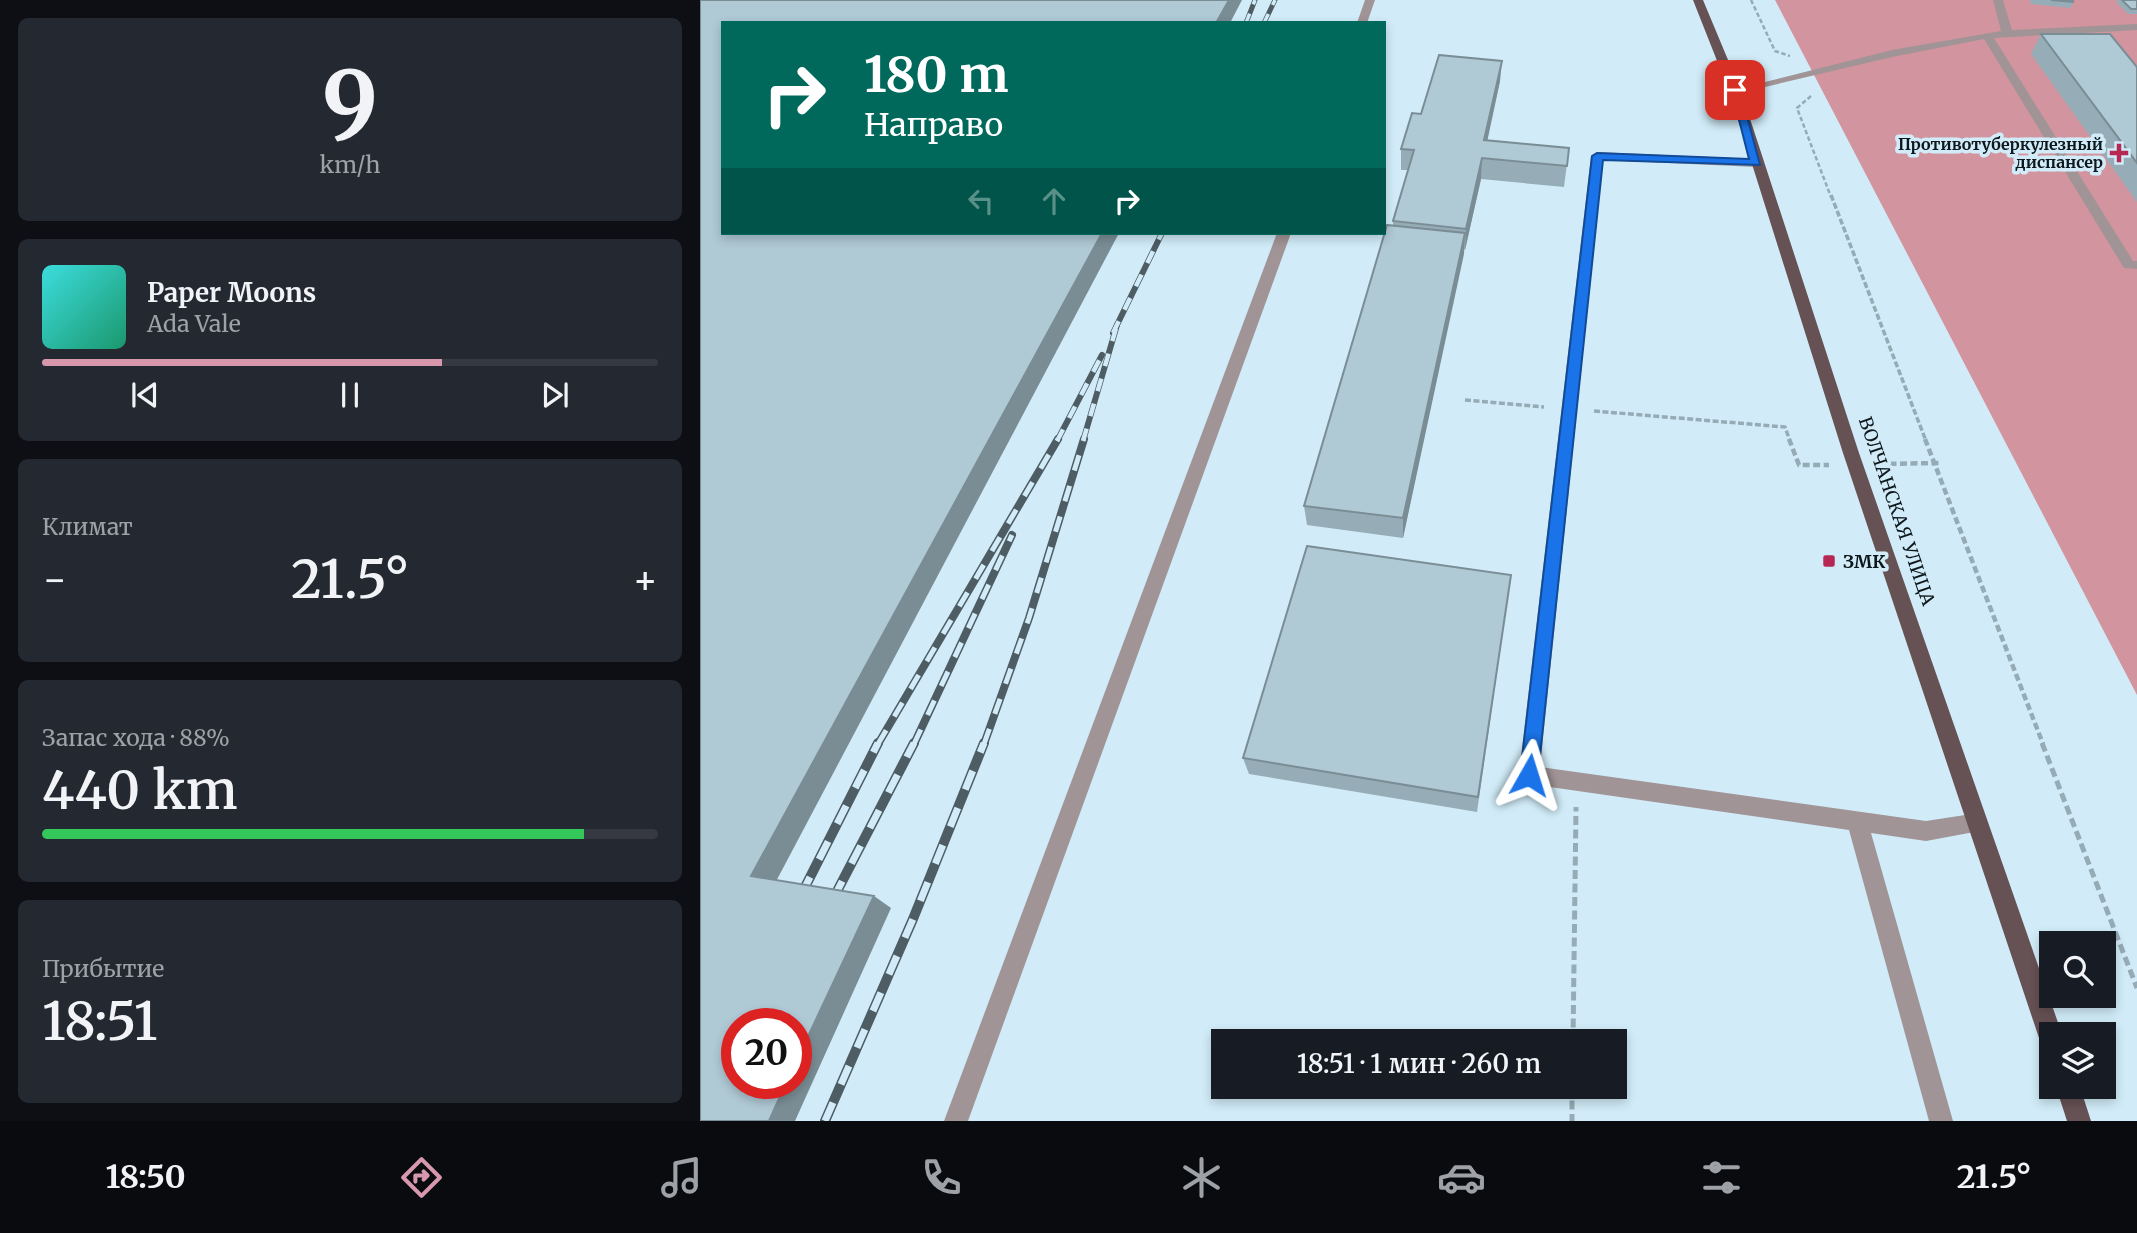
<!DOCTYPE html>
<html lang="ru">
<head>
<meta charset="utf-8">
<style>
  body { margin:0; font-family:Merriweather,serif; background:#242831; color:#f1f3f6; height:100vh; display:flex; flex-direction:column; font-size:26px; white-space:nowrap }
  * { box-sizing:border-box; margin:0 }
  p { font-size:23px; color:#9ea1a6 }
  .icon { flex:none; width:38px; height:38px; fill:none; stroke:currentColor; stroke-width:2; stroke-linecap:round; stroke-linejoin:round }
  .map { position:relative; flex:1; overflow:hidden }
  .sheet { display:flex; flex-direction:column; gap:18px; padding:18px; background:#0d0f14; width:700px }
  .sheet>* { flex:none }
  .guide { position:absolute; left:21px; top:21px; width:665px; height:214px; border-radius:0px; box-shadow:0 4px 10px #0003; background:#00695c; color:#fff; overflow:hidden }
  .controls { position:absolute; left:1339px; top:931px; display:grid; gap:14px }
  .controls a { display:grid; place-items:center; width:77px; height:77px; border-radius:0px; background:#171b24; box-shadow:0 4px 10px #0003; font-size:35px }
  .speed { position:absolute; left:21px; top:1008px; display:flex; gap:14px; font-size:35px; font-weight:700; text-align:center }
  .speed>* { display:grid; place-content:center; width:91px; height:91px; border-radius:50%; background:#171b24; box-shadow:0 4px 10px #0003; line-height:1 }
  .speed .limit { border:10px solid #d22; background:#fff; color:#111 }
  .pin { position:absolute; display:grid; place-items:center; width:60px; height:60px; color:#fff; margin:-30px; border-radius:14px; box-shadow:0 4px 10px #0006 }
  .me { position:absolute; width:77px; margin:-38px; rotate:6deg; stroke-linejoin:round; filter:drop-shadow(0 0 5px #0008) }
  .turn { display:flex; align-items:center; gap:24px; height:147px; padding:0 28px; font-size:32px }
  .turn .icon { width:91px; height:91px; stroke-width:2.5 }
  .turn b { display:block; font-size:49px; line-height:60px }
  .lanes { display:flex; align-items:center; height:66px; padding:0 28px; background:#0003; justify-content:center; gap:35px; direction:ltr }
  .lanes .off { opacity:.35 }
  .big { font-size:52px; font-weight:600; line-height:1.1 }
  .sheet .tile { flex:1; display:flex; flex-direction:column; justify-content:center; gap:10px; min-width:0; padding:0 24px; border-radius:10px; background:#242831 }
  .sheet .dial { align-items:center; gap:0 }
  .dial b { font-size:91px; line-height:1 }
  .song { display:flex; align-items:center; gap:21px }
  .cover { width:84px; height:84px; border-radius:10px; background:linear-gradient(135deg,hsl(180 70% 55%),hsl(160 70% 35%)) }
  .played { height:7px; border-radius:4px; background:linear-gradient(90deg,#d797ad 65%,#363941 65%) }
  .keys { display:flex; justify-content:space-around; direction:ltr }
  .heat { display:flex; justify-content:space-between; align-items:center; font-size:38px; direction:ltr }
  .charge { height:10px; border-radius:5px; background:linear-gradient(90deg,#34c759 88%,#363941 0) }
  .trip { position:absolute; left:511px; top:1029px; width:416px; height:70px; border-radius:0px; background:#171b24; box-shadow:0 4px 10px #0003; font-weight:600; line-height:70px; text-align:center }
  .tabs { display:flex; height:112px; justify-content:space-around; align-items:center; background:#090b0e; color:#9ea1a6 }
  .tabs .icon { width:49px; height:49px }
  .tabs .active { color:#d797ad }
  .tabs b { font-size:32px; color:#f1f3f6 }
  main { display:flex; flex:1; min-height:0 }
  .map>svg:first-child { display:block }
  .forest { fill:#d2949e }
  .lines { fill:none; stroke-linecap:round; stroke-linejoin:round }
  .path-far3 { stroke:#95abb5; stroke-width:2.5; stroke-dasharray:4.5 2.5; stroke-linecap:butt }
  .path-far2 { stroke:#95abb5; stroke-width:3.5; stroke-dasharray:6 2.5; stroke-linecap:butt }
  .path-far1 { stroke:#95abb5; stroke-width:4.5; stroke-dasharray:7 3.5; stroke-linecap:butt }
  .path { stroke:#95abb5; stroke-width:5; stroke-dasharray:9 4.5; stroke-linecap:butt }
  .minor { fill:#a19496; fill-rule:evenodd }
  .major { fill:#665154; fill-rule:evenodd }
  .rail-far3-casing { stroke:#4e5d64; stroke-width:5 }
  .rail-far2-casing { stroke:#4e5d64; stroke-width:6 }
  .rail-far1-casing { stroke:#4e5d64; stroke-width:8 }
  .rail-casing { stroke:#4e5d64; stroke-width:10 }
  .rail-far3 { stroke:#d1ecf8; stroke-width:3.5; stroke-dasharray:10; stroke-linecap:butt }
  .rail-far2 { stroke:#d1ecf8; stroke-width:4.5; stroke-dasharray:13; stroke-linecap:butt }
  .rail-far1 { stroke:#d1ecf8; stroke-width:5; stroke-dasharray:16; stroke-linecap:butt }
  .rail { stroke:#d1ecf8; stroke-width:7; stroke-dasharray:20; stroke-linecap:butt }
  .wall { fill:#96adb7 }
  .shaded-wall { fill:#7a8d95 }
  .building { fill:#afc9d5; stroke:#7a8d95; stroke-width:2 }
  .route { fill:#1a73e8; stroke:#114b97; stroke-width:2 }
  .poi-dot { fill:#b72753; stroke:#d1ecf8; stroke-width:2.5 }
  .labels { text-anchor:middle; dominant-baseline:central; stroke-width:7; stroke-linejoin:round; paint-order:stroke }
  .far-poi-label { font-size:16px; font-weight:bold; fill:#0e171c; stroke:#d1ecf8; text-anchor:end }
  .street-label { font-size:18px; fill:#0e171c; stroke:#d1ecf8 }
  .poi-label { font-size:18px; font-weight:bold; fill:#0e171c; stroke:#d1ecf8; text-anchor:start }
</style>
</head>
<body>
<main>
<section class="sheet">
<div class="tile dial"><b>9</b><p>km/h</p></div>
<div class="tile">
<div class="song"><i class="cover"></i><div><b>Paper Moons</b><p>Ada Vale</p></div></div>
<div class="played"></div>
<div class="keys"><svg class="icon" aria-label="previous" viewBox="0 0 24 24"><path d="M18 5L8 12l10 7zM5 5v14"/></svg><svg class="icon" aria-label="pause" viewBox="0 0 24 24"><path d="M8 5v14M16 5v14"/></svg><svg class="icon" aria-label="next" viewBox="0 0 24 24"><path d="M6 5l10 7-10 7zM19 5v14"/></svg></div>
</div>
<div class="tile"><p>Климат</p>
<div class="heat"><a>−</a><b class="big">21.5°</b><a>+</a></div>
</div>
<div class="tile"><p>Запас хода · 88%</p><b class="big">440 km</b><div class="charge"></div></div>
<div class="tile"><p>Прибытие</p><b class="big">18:51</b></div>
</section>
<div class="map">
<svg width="1437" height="1121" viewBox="0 0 1437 1121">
  <rect width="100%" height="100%" fill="#d1ecf8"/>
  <!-- forest -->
  <path class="forest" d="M1075,0H1437V695Z"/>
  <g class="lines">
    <!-- path-far3 -->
    <g class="path-far3">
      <path d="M1051,0L1075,51L1090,56"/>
      <path d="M1111,96L1097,108L1131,197"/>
    </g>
    <!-- path-far2 -->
    <g class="path-far2">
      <path d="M1131,195L1226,441"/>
      <path d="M765,400L844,407"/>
      <path d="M894,411L1085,427L1090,441"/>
    </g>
    <!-- path-far1 -->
    <g class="path-far1">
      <path d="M1089,439L1099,465H1129"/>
      <path d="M1225,439L1343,744"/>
      <path d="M1179,464L1240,463"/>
    </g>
    <!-- path -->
    <g class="path">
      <path d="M1342,743L1437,988"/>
      <path d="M873,1041L876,807"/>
      <path d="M872,1087V1121"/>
    </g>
    <!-- minor -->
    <g class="minor">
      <path d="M665,0H675L667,23H657Z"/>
      <path d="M1293,0H1303L1312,30L1437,24V30L1294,38L1433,261H1437V269L1424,268L1284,39L1192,57L1035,94L1029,91L1192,50L1301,31Z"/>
      <path d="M897,152L1056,159L1062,163L1056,167L903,160L840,767L1226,821L1278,813L1285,816L1288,823L1285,830L1226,841L1171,833L1253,1121H1229L1149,830L829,784L822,782L819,775L891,156Z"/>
      <path d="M577,233H591L268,1121H244Z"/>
    </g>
    <!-- major -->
    <g class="major">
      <path d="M993,0H1003L1041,91L1159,453L1362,1034H1351V1050L1343,1046L1339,1038L1143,453L1029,91Z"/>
      <path d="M1356,1087H1380L1391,1121H1367Z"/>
    </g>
    <!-- rail-far3 casing -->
    <g class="rail-far3-casing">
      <g id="rail-far3">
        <path d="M546,23L555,0"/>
        <path d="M564,23L575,0"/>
      </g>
    </g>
    <!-- rail-far2 casing -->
    <g class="rail-far2-casing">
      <g id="rail-far2">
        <path d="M413,333L462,233"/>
        <path d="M357,441L402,355"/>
        <path d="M383,441L417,325"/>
      </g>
    </g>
    <!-- rail-far1 casing -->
    <g class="rail-far1-casing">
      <g id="rail-far1">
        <path d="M178,744L358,439"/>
        <path d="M214,744L312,535"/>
        <path d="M284,744L329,618L384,439"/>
      </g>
    </g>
    <!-- rail casing -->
    <g class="rail-casing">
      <g id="rail">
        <path d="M101,895L178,743"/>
        <path d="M133,899L214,743"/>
        <path d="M125,1121L213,919L284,743"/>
      </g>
    </g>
    <!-- rail-far3 -->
    <use href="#rail-far3" class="rail-far3"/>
    <!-- rail-far2 -->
    <use href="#rail-far2" class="rail-far2"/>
    <!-- rail-far1 -->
    <use href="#rail-far1" class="rail-far1"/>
    <!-- rail -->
    <use href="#rail" class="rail"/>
  </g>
  <!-- wall -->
  <g class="wall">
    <path d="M1330,0H1373V2L1371,8L1331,4Z"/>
    <path d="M1418,0H1437V14H1428L1416,2Z"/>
    <path d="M1341,34L1437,67V202L1331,54Z"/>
    <path d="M800,81L787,140L869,148L864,187L781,179L765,250L764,249L703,538L607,525L604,506L693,226V221L708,170H701V149L721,114Z"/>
    <path d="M811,575L777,812L549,774L543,758Z"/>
  </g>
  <!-- shaded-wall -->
  <g class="shaded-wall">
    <path d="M529,0H542L530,23H516Z"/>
    <path d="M802,61L800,81L783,161L784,140Z"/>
    <path d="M782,158L781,179L765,250L766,229Z"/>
    <path d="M402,233H419L72,889L51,876Z"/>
    <path d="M765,233L764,254L703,538V518Z"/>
    <path d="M174,896L191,908L95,1121H69L86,1083H96V1062Z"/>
  </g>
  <!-- building -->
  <g class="building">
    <path d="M0,0H529L516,23H23V233H402L51,876L174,896L96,1062V1024H37V1083H86L69,1121H0Z"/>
    <path d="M1351,0H1373V2Z"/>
    <path d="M1422,0H1437V9H1431Z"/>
    <path d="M1341,34H1410L1437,67V163Z"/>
    <path d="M739,55L802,61L784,140L869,148L867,166L782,158L766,229L693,221L714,150L701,149L712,113L721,114Z"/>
    <path d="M687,225L765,233L703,518L604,506Z"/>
    <path d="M607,546L811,575L778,797L543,758Z"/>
  </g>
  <!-- route -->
  <path class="route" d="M1031,88L1040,90L1060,165L903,160L838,775L835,781L829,784L822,781L820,775L892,156L897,153L1049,159Z"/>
  <!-- markers -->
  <g class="poi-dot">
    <path d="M1415.5 142.5h7v7h7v7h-7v7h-7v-7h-7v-7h7z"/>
    <rect x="1122" y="554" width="14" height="14" rx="3.5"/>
  </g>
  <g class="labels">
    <!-- far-poi labels -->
    <g class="far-poi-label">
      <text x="1403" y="144">Противотуберкулезный<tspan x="1403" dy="18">диспансер</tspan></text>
    </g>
    <!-- street labels -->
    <g class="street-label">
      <text transform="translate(1197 511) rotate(71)">ВОЛЧАНСКАЯ УЛИЦА</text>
    </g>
    <!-- poi labels -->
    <g class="poi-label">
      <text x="1143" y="561">ЗМК</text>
    </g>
  </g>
</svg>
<div class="controls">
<a><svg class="icon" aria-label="search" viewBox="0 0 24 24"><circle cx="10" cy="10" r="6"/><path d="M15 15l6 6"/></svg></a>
<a><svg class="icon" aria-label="layers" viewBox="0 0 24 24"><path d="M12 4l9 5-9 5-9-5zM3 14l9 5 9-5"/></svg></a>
</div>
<div class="speed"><div class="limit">20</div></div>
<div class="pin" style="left:1035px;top:90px;background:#d93025"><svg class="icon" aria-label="arrive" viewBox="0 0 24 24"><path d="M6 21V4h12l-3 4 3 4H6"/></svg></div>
<svg class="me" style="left:829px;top:775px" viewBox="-20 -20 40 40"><path d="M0-17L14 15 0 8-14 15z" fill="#1a73e8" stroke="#fff" stroke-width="4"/></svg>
<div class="trip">18:51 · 1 мин · 260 m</div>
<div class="guide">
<div class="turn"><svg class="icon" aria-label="right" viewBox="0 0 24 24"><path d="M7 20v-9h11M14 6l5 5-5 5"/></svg><div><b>180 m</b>Направо</div></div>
<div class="lanes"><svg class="icon off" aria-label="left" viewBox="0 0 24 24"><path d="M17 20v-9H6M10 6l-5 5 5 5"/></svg><svg class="icon off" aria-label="ahead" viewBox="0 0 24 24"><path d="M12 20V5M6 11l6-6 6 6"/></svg><svg class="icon" aria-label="right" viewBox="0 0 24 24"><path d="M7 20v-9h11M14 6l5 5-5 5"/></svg></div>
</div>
</div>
</main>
<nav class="tabs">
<b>18:50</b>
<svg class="icon active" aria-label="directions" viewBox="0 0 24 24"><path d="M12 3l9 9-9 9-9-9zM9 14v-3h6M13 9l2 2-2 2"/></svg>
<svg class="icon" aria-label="music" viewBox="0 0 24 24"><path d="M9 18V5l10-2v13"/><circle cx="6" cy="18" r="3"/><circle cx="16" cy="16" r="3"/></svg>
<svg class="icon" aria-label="phone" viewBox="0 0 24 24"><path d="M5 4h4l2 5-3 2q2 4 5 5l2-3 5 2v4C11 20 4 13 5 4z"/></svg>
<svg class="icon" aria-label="climate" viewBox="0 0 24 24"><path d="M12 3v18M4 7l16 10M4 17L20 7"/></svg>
<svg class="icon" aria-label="car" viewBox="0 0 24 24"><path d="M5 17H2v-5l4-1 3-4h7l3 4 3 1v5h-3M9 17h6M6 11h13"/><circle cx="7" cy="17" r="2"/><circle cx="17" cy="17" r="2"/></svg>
<svg class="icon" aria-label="filters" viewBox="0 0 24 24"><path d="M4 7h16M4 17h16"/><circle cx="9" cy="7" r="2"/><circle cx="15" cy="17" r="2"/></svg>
<b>21.5°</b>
</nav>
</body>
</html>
